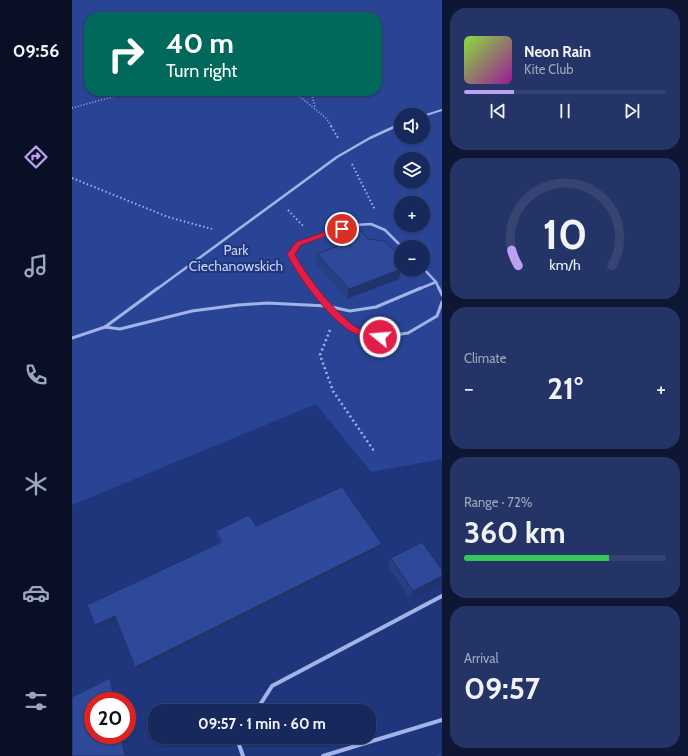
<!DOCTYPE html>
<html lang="en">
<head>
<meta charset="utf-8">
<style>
  body { margin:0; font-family:Cabin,sans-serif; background:#243466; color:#f1f3f6; height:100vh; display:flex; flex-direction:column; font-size:15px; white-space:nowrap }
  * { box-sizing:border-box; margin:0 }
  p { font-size:13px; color:#9ea6bc }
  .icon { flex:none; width:22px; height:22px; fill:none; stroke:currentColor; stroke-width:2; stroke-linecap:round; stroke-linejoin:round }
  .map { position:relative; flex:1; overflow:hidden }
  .details { display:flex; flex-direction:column; gap:8px; padding:8px; background:#0d1633; width:246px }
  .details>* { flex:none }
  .hud { position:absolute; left:12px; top:12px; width:298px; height:84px; border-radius:16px; box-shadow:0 1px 3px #0004,0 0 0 1px #364472; background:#00695c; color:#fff; overflow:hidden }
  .controls { position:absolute; left:322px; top:108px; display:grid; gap:8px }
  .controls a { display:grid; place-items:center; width:36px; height:36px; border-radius:50%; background:#17285d; box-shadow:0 1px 3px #0004,0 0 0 1px #364472; font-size:20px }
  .speed { position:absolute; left:12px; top:692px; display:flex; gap:8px; font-size:20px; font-weight:700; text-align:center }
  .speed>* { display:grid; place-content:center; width:52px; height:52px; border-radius:50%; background:#17285d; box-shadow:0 1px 3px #0004,0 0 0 1px #364472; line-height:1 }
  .speed .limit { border:6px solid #d22; background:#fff; color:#111 }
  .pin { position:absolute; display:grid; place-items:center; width:34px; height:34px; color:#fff; margin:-17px; border:2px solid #fff; border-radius:50%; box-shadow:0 1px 4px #0007 }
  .me { position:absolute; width:44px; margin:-22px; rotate:287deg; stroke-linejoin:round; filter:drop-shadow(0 0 3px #0008) }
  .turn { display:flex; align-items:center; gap:14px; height:84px; padding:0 16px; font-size:18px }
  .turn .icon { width:52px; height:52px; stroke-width:2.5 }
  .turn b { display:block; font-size:28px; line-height:34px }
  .big { font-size:30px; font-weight:800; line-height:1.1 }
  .details .widget { flex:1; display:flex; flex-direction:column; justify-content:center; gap:6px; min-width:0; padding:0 14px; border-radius:16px; background:#243466 }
  .details .dial { align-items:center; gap:0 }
  .dial svg { height:104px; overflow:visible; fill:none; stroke:#364472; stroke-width:7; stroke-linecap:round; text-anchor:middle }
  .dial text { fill:#f1f3f6; stroke:none }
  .song { display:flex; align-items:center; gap:12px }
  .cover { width:48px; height:48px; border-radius:6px; background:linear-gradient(135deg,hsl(90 70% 55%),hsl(300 70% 35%)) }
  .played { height:4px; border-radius:2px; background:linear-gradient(90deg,#bca0f2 25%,#364472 25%) }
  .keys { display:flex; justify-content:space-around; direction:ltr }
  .heat { display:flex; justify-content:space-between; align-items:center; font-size:22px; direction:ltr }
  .charge { height:6px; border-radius:3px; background:linear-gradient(90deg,#34c759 72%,#364472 0) }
  .trip { position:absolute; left:76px; top:704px; width:228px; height:40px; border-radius:16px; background:#17285d; box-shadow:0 1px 3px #0004,0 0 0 1px #364472; font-weight:800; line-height:40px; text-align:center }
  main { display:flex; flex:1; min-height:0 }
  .dock { display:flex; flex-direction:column; width:72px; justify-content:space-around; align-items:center; background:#091025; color:#9ea6bc }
  .dock .icon { width:28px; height:28px }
  .dock .active { color:#bca0f2 }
  .dock b { font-size:18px; color:#f1f3f6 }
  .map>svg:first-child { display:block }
  .green { fill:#294495; fill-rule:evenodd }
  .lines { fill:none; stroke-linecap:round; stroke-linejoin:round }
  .path-far2 { stroke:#a2b3e7; stroke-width:1.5; stroke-dasharray:1 2; stroke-linecap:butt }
  .path-far1 { stroke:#a2b3e7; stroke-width:2; stroke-dasharray:1.5 2.5; stroke-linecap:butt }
  .path { stroke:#a2b3e7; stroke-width:2.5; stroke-dasharray:2 3; stroke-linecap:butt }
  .lane-far3 { stroke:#a2b3e7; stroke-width:2 }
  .lane-far2 { stroke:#a2b3e7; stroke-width:2.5 }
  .lane-far1 { stroke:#a2b3e7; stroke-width:3 }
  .lane { stroke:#a2b3e7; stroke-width:4 }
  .wall { fill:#283f84 }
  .shaded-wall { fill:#21336c }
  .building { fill:#2f499a; stroke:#21336c }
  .route { fill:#e11d48; stroke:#92132f }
  .labels { text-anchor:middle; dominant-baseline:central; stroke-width:4; stroke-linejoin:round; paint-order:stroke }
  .park-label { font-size:14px; fill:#c5d1f5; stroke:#1f357c }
</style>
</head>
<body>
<main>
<nav class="dock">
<b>09:56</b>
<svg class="icon active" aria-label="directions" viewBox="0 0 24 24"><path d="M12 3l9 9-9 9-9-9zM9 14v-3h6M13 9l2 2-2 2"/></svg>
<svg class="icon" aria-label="music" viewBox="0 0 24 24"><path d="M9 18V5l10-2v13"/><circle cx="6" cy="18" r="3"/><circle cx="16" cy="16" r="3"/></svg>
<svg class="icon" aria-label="phone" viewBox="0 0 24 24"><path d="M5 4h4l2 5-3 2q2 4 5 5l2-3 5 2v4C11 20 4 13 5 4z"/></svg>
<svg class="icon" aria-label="climate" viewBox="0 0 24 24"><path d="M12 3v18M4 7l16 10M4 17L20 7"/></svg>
<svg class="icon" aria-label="car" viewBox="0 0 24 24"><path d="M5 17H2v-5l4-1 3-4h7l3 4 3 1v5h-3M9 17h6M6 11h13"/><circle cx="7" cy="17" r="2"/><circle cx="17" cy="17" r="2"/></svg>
<svg class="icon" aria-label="filters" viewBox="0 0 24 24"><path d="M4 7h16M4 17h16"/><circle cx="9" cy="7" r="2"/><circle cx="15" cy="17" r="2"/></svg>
</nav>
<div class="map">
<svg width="370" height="756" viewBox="0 0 370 756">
  <rect width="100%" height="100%" fill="#1f357c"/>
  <!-- green -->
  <path class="green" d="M0,0H370V459L299,472L244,404L0,505ZM17,17H305V91H17ZM329,115H351V137H329ZM329,159H351V181H329ZM329,203H351V225H329ZM329,247H351V269H329Z"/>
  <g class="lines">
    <!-- path-far2 -->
    <g class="path-far2">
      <path d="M221,91L254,118L260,127"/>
      <path d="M239,91L243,107"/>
      <path d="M0,108L62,91"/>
    </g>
    <!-- path-far1 -->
    <g class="path-far1">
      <path d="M259,126L266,138"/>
      <path d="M280,164L303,210"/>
      <path d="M0,178L96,217L140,229"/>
      <path d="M216,210L232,227"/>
    </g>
    <!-- path -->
    <path class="path" d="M258,330L248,355L261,391L302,451"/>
    <!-- lane-far3 -->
    <g class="lane-far3">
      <path d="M351,116L370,110"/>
      <path d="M321,127L329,124"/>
    </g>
    <!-- lane-far2 -->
    <g class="lane-far2">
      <path d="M351,268L364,282L367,289"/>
      <path d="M85,289L265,157L298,138L324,126"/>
      <path d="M242,289L226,267L219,254L227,244L283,225L299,224L313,230L330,247"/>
      <path d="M347,289L364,282"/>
    </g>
    <!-- lane-far1 -->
    <g class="lane-far1">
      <path d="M242,288L255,306L281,329L308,337L336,333L365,316L370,302"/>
      <path d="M367,288L370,295"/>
      <path d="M33,327L86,288"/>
      <path d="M0,338L33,327L48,329L120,311L166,305L195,303L255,306L278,311L304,307L349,288"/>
    </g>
    <!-- lane -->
    <g class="lane">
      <path d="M184,711L200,686L370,596"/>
      <path d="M166,737L165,739L171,756"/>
      <path d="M251,756L370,720"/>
    </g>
  </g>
  <!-- wall -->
  <g class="wall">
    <path d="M245,254L329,269H331L330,271L328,272L327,279L275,299L244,264Z"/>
    <path d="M184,526L308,548L64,670L44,620L25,629L148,543L144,535V531Z"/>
    <path d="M319,558L370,583L338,599L316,566Z"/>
  </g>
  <!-- shaded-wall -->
  <g class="shaded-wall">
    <path d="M329,262V269H331L330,271L328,272L327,279L275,299L277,289Z"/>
    <path d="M310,544L308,548L64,670L63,667Z"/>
    <path d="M370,576V583L338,599L341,591Z"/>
    <path d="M43,616L45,620L25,629L23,625Z"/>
    <path d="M38,678L40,682L43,701H42Z"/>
    <path d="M49,735H50L54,756H53Z"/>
  </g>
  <!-- building -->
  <g class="building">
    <path d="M279,231H288L296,239L312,241L329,257V262L324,264L329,269L277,289L245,254L266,246L272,233Z"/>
    <path d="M270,487L310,544L63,667L43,616L23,625L15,605L150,542L144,531L177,515L184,526Z"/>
    <path d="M350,542L370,570V576L341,591L319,558Z"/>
    <path d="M38,678L42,701H21V735H49L53,756H0V697Z"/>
    <path d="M370,753V756H359Z"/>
  </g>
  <!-- route -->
  <path class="route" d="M267,227H272L273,229L229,245L223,254C233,275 264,314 284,327C291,331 303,333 311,335L312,337L311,340L308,341C299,338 286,336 278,331C256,317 226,277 215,254L224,242Z"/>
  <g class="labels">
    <!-- park labels -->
    <g class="park-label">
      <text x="164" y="250">Park<tspan x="164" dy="16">Ciechanowskich</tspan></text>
    </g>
  </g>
</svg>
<div class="controls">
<a><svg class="icon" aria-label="sound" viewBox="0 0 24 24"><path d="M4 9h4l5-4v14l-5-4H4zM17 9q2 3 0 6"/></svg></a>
<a><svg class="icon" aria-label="layers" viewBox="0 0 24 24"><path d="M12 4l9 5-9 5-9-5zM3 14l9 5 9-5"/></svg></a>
<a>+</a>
<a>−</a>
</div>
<div class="speed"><div class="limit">20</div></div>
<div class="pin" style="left:270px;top:229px;background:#d93025"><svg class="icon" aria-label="arrive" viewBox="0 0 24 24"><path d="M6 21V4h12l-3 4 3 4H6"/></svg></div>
<svg class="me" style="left:308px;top:337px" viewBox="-20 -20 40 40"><circle r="17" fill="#e11d48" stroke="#fff" stroke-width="3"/><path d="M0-11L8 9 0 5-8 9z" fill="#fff"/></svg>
<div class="trip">09:57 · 1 min · 60 m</div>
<div class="hud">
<div class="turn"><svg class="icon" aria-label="right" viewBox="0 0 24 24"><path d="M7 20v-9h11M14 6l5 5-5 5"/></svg><div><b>40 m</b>Turn right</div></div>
</div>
</div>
<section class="details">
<div class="widget">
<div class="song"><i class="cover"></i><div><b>Neon Rain</b><p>Kite Club</p></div></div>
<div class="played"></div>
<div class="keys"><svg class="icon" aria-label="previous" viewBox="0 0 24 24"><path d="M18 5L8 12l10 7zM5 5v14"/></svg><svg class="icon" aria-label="pause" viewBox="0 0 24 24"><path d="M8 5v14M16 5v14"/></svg><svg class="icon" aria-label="next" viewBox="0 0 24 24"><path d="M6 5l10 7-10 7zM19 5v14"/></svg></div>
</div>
<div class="widget dial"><svg viewBox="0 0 100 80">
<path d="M14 69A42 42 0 1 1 86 69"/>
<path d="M14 69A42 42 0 0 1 9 57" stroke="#bca0f2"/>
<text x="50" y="56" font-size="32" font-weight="700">10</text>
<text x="50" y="72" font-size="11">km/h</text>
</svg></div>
<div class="widget"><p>Climate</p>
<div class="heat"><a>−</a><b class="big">21°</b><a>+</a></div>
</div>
<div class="widget"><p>Range · 72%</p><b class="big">360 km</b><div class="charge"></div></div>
<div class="widget"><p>Arrival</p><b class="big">09:57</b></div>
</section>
</main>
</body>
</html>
